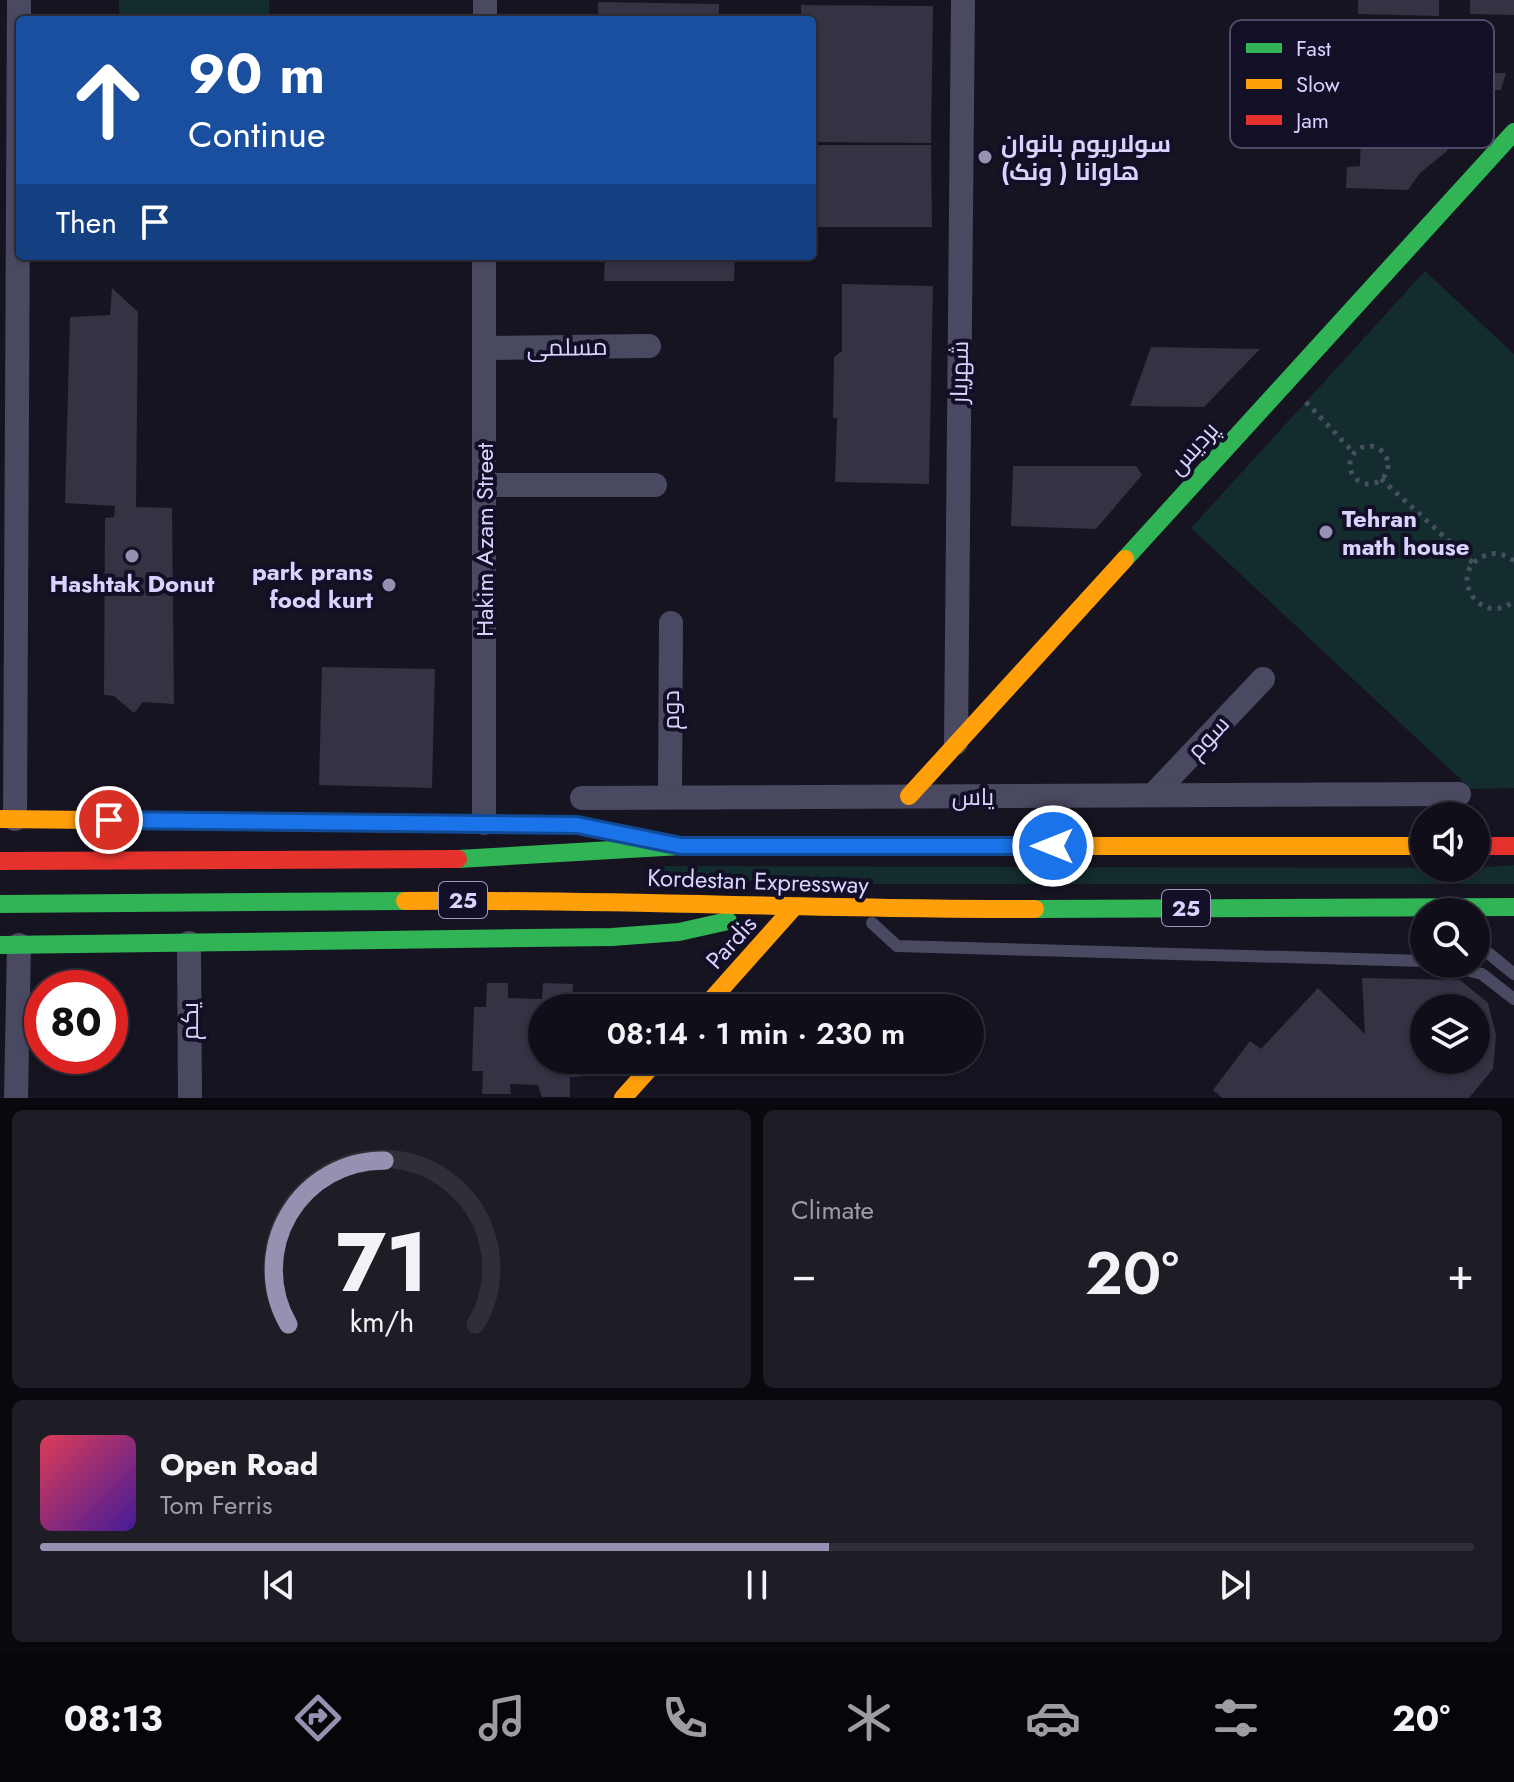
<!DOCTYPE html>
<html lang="en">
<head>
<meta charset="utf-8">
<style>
  body { margin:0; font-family:Jost,Cairo,sans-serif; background:#1e1d26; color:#f1f3f6; height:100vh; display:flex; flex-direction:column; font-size:30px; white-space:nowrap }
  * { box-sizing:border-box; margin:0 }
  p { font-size:26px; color:#9c9ca2 }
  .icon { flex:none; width:44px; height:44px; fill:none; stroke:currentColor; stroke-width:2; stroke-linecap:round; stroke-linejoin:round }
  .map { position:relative; height:1098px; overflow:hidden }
  .details { display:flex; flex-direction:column; gap:12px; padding:12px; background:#09080e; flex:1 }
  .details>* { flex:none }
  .hud { position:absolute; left:16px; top:16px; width:800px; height:244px; border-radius:8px; box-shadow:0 2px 6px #0004,0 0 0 2px #302f38; background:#1a4fa0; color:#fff; overflow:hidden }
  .tools { position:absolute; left:1410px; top:802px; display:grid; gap:16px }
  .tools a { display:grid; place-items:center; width:80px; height:80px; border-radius:50%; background:#100f19; box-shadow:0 2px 6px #0004,0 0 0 2px #302f38; font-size:40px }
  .speed { position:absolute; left:24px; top:970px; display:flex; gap:16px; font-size:40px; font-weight:700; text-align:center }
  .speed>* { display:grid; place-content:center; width:104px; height:104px; border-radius:50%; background:#100f19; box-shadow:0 2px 6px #0004,0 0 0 2px #302f38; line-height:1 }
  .speed .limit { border:12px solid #d22; background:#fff; color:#111 }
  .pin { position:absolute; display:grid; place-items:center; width:68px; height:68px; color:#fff; margin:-34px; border:4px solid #fff; border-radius:50%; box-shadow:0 2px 8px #0007 }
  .me { position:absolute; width:88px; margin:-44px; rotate:270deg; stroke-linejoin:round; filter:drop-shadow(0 0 6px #0008) }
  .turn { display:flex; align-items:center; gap:28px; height:168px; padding:0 40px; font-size:36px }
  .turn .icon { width:104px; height:104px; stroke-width:2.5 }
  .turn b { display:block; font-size:56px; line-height:68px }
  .then { display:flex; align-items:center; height:76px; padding:0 40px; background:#0003; gap:16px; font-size:30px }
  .big { font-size:60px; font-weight:600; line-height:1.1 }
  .details .tile { flex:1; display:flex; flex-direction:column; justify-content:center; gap:12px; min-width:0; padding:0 28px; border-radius:12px; background:#1e1d26 }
  .details .dial { align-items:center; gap:0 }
  .dial svg { height:208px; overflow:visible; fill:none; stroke:#302f38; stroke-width:7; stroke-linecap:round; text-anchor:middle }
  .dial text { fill:#f1f3f6; stroke:none }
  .song { display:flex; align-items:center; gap:24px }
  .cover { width:96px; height:96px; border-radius:12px; background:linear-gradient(135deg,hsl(350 70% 55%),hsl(260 70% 35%)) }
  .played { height:8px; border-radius:4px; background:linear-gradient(90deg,#9591b1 55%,#302f38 55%) }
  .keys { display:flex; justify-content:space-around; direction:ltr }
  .heat { display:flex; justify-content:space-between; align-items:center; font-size:44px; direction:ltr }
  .details .tiles { flex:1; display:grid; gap:12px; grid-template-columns:1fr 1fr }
  .tile:last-child { grid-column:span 2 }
  .trip { position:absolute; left:528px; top:994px; width:456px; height:80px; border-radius:40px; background:#100f19; box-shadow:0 2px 6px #0004,0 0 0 2px #302f38; font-weight:600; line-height:80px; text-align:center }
  .tab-bar { display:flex; height:128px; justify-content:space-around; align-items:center; background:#06060a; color:#9c9ca2 }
  .tab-bar .icon { width:56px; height:56px }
  .tab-bar .active { color:#9591b1 }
  .tab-bar b { font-size:36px; color:#f1f3f6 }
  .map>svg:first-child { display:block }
  .green { fill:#132c2d }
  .building { fill:#343243; fill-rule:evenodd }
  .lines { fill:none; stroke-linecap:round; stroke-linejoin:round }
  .path { stroke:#44505f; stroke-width:5; stroke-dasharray:4 6; stroke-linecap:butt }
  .lane { stroke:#4a4962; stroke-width:12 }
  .street { stroke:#4a4962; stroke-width:24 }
  .fast { stroke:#30b455; stroke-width:18 }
  .slow { stroke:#ff9f0a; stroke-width:18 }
  .jam { stroke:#e5322d; stroke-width:18 }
  .route-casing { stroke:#114b97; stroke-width:20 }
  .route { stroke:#1a73e8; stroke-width:14 }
  .poi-dot { fill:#9591b1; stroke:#130f26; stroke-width:3 }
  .labels { text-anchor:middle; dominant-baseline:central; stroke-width:8; stroke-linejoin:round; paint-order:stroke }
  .shield { fill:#130f26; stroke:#9e99be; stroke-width:2 }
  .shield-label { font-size:22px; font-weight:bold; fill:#d9d4ff }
  .poi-label { font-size:24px; font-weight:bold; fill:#d9d4ff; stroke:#130f26; text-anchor:start }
  .street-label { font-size:24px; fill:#d9d4ff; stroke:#130f26 }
  .key { fill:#130f26; stroke:#4e4a67; stroke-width:2 }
  .key-label { font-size:22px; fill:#d9d4ff }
</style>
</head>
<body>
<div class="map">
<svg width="1514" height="1098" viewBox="0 0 1514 1098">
  <rect width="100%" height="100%" fill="#161421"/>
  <!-- green -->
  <g class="green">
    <path d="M119,0H269L270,20H119Z"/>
    <path d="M1425,271L1514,354V788L1471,789L1191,528Z"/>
    <path d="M1514,865V884H866L655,878L652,866L1476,868Z"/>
  </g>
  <!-- building -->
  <g class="building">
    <path d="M1358,0H1439V16L1358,14Z"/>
    <path d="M1470,0H1514V15L1470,14Z"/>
    <path d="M598,2L719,4V20H598Z"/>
    <path d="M801,5L933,6L931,143L812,142V20H801Z"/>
    <path d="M1382,73H1506L1501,90H1490L1477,119L1461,133H1453L1447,151L1420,173L1408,190L1346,188L1347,167L1360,166L1361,130H1366L1368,95H1383Z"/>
    <path d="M812,145H931L932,227H812Z"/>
    <path d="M605,256H735L734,281H604Z"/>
    <path d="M842,284L933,286L929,484L835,482L837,418H833L834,357L842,351Z"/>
    <path d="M112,288L138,312L136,507L172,508L174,704L143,702L134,713L114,696L104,695L105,518L114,517L115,506L65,503L70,317L110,315Z"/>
    <path d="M1151,347L1260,349L1204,407L1130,406Z"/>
    <path d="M1013,466H1136L1142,475L1096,529L1011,526Z"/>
    <path d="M322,667L435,669L432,788L319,785Z"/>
    <path d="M1362,978L1460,980L1488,1003L1496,1035L1493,1069L1469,1098H1222L1213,1090L1250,1041L1261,1049L1318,988L1365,1034ZM1424,1008H1476V1060H1424Z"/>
    <path d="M487,983H508V998L542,999L543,983L573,984L572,1008H542V1060H582L581,1077H570V1097H542L538,1085L510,1084L511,1094H482L483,1071H472L474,1007H486Z"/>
  </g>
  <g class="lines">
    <!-- path -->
    <g class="path">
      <path d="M1306,402L1354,453"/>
      <circle cx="1369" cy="465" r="19"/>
      <path d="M1381,479L1473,563"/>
      <path d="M1514,561C1505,554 1494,551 1484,556C1446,572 1479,629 1514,601"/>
    </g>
    <!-- lane -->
    <g class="lane">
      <path d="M872,923L897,946L1424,961"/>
      <path d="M1476,943L1514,974"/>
      <path d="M1443,964L1482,974L1514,999"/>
    </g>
    <!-- street -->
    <g class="street">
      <path d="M485,20V0"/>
      <path d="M484,348L649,346"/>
      <path d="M484,485H655"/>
      <path d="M956,743L963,0"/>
      <path d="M1153,795L1263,679"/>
      <path d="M670,797L671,623"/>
      <path d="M582,798L1459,794"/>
      <path d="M15,819L19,0"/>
      <path d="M484,823V256"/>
      <path d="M189,943L190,1098"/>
      <path d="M16,1098L19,945"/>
    </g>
    <!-- fast -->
    <g class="fast">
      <path d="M1125,559L1514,132"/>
      <path d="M450,824L577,825L628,835"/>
      <path d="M458,859L681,846H917"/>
      <path d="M0,904L405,901"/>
      <path d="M1035,909L1514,907"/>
      <path d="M0,945L612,937L679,932L728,921"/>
    </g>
    <!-- slow -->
    <g class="slow">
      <path d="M909,796L1125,559"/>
      <path d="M0,819L450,824"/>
      <path d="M917,846H1424"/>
      <path d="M405,901C615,899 825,910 1035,909"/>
      <path d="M704,1008L794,907"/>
      <path d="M623,1098L657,1060"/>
    </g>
    <!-- jam -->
    <g class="jam">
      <path d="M1476,846H1514"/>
      <path d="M0,861L458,859"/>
    </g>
  </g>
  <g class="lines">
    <!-- route casing -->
    <g class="route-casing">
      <path id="route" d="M109,820L577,825L681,846H1053"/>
    </g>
    <!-- route -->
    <use href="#route" class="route"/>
  </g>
  <!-- markers -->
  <g class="poi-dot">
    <circle cx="985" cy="157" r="8"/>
    <circle cx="1326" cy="532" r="8"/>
    <circle cx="132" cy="556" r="8"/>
    <circle cx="389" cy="585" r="8"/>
  </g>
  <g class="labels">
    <!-- shield labels -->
    <g class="shield">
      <rect x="439" y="882" width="48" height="36" rx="6"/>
      <rect x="1162" y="890" width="48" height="36" rx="6"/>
    </g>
    <g class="shield-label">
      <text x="463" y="900">25</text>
      <text x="1186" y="908">25</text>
    </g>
    <!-- poi labels -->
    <g class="poi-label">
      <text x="1001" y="143">سولاریوم بانوان<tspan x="1001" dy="28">هاوانا ( ونک)</tspan></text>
      <text x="1342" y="518">Tehran<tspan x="1342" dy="28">math house</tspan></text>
      <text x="373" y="571" text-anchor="end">park prans<tspan x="373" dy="28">food kurt</tspan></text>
      <text x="132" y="583" text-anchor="middle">Hashtak Donut</text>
    </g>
    <!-- street labels -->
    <g class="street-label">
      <text transform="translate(567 347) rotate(-1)">مسلمی</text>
      <text transform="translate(959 372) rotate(-89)">شهریار</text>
      <text transform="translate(1193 448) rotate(-48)">پردیس</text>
      <text transform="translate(484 540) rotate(-90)">Hakim Azam Street</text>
      <text transform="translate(670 710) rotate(-90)">دوم</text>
      <text transform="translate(1208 737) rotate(-47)">سوم</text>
      <text x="973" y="796">یاس</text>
      <text transform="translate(758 881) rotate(2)">Kordestan Expressway</text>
      <text transform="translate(731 942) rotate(-48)">Pardis</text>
      <text transform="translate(189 1021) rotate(-90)">یکم</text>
    </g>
  </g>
  <!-- legend -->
  <rect x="1230" y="20" width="264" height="128" rx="12" class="key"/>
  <rect x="1246" y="43" width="36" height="10" fill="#30b455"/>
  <rect x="1246" y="79" width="36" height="10" fill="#ff9f0a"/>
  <rect x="1246" y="115" width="36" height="10" fill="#e5322d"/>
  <g class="key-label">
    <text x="1296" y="56">Fast</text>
    <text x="1296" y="92">Slow</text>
    <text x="1296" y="128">Jam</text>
  </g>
</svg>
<div class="tools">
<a><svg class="icon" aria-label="sound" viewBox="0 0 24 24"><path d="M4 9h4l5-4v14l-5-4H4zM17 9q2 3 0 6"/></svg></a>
<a><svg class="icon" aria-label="search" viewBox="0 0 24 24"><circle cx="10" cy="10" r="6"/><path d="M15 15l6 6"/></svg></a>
<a><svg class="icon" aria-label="layers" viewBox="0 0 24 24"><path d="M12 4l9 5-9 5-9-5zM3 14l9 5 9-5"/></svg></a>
</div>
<div class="speed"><div class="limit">80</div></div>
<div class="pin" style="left:109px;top:820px;background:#d93025"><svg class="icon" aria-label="arrive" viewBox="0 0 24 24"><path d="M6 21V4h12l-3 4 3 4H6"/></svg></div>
<svg class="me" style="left:1053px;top:846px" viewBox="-20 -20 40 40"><circle r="17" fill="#1a73e8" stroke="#fff" stroke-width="3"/><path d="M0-11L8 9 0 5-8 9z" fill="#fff"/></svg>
<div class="trip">08:14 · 1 min · 230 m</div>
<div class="hud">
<div class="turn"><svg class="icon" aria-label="ahead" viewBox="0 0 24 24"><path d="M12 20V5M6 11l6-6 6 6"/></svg><div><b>90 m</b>Continue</div></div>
<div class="then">Then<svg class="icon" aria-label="arrive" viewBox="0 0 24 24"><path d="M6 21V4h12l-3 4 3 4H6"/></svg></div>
</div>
</div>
<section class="details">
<div class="tiles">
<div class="tile dial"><svg viewBox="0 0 100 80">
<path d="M14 69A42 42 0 1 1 86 69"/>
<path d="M14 69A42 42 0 0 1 51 6" stroke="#9591b1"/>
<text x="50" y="56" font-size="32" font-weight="700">71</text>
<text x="50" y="72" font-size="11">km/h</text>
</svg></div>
<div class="tile"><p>Climate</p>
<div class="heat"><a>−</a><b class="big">20°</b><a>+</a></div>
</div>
<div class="tile">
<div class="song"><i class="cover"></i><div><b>Open Road</b><p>Tom Ferris</p></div></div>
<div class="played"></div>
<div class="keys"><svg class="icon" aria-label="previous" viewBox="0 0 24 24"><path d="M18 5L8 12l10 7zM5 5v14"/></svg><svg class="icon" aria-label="pause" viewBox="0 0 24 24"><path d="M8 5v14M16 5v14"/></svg><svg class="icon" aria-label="next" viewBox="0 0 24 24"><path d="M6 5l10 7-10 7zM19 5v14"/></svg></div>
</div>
</div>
</section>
<nav class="tab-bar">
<b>08:13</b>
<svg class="icon active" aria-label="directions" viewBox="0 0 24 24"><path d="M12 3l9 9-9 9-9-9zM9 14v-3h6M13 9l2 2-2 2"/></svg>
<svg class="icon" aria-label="music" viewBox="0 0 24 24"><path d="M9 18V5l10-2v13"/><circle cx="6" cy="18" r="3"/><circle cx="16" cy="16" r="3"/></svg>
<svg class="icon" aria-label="phone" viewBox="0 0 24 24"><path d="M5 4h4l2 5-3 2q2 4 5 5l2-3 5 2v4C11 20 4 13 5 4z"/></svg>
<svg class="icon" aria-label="climate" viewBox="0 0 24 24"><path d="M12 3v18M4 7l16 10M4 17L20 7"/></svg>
<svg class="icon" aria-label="car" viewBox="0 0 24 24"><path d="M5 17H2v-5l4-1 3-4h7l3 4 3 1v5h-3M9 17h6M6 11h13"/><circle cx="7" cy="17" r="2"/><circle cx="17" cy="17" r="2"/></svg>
<svg class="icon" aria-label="filters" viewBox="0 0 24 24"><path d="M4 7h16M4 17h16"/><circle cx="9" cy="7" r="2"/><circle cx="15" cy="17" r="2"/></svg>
<b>20°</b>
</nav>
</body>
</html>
